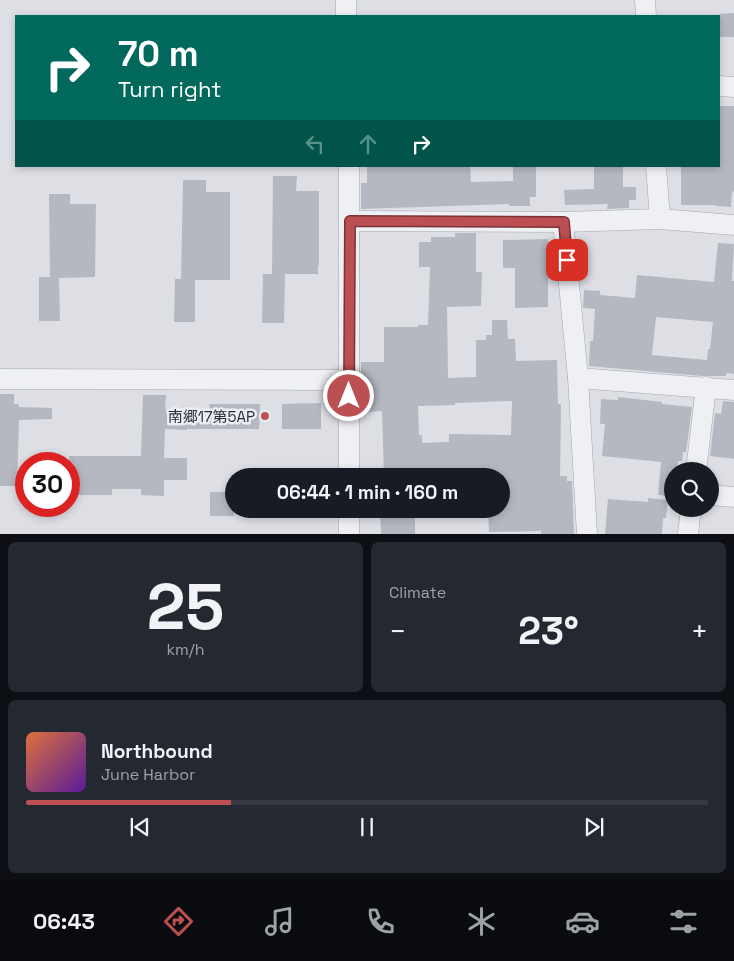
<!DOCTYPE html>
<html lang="en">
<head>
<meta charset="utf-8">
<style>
  body { margin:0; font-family:"Space Grotesk","Noto Sans JP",sans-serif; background:#242831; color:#f1f3f6; height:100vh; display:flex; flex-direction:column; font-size:19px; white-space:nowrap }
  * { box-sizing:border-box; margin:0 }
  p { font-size:16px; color:#9ea1a6 }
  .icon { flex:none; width:28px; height:28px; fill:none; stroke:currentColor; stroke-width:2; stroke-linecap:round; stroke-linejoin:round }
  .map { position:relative; height:534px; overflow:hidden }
  .sheet { display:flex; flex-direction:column; gap:8px; padding:8px; background:#0d0f14; flex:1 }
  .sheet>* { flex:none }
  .hud { position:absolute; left:15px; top:15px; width:705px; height:152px; border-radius:0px; box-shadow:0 2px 8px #0003; background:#00695c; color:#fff; overflow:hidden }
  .controls { position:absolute; left:664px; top:462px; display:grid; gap:10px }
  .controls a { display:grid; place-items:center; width:55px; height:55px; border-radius:50%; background:#171b24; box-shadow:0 2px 8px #0003; font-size:25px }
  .speed { position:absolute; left:15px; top:452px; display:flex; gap:10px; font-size:25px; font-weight:700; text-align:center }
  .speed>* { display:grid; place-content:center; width:65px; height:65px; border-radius:50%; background:#171b24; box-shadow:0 2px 8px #0003; line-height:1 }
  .speed .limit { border:8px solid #d22; background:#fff; color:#111 }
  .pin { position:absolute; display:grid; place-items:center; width:42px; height:42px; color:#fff; margin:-21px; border-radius:10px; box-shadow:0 2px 8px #0006 }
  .me { position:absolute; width:55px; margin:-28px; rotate:0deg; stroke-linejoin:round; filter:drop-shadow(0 0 4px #0008) }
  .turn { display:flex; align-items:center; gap:18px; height:105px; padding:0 20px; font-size:22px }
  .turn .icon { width:65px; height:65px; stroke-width:2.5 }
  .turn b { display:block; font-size:35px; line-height:42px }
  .lanes { display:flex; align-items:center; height:48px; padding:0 20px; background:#0003; justify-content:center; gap:25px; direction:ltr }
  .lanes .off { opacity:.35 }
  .big { font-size:38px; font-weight:700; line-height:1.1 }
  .sheet .widget { flex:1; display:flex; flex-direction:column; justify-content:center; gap:8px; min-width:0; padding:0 18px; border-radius:8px; background:#242831 }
  .sheet .dial { align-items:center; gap:0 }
  .dial b { font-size:65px; line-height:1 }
  .song { display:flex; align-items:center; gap:15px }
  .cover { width:60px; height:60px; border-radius:8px; background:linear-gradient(135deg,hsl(20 70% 55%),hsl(270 70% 35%)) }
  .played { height:5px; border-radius:2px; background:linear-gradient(90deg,#bc4f51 30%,#363941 30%) }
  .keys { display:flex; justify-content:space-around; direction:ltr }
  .heat { display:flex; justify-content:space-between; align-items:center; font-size:28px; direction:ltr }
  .sheet .tiles { flex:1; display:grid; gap:8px; grid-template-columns:1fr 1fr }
  .widget:last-child { grid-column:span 2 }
  .trip { position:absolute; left:225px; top:468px; width:285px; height:50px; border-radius:25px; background:#171b24; box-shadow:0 2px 8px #0003; font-weight:700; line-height:50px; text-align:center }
  .tab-bar { display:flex; height:80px; justify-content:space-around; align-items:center; background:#090b0e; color:#9ea1a6 }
  .tab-bar .icon { width:35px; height:35px }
  .tab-bar .current { color:#bc4f51 }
  .tab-bar b { font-size:22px; color:#f1f3f6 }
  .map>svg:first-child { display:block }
  .building { fill:#b5b8c1; fill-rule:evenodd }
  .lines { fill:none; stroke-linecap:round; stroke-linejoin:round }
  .street-casing { stroke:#a3a6ae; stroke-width:21 }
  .street { stroke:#eff0f4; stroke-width:20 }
  .route-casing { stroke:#7a3335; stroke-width:12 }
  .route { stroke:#bc4f51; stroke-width:9 }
  .poi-dot { fill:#bc4f51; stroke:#eceef3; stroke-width:2 }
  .labels { text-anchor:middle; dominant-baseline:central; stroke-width:5; stroke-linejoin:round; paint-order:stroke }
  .poi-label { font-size:15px; fill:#282c39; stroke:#eceef3; text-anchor:end }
</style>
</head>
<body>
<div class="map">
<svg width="734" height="534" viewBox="0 0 734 534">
  <rect width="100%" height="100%" fill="#dddfe5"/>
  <!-- building -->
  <g class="building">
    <path d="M734,13V37H719V14Z"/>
    <path d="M719,106H734V191L732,193L731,207L715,206V205H681V166H719L720,134H719Z"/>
    <path d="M367,166H470L471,182L513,181V166H536V197H530V206H509V204L361,209V183H367Z"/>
    <path d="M594,166H623V187H636V200H629V208L607,209L608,204L565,205L564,190L594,189Z"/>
    <path d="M273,176H297L296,191H319V265H318V274H285L284,323H262L263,274H272Z"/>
    <path d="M183,180H206V192H230V280H195V322H174L175,279H181Z"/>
    <path d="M49,194H70V204H96L95,277L59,278L60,321H39V277H50Z"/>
    <path d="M455,233H476V272H482L481,306L447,307L448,378L476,377V340H486V335H492V320H507L508,339H515L516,361L557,360L558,404H561L560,476H567V481H572L574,534H541V531L489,532L488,509H501V476H384L382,411L365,412L364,383H361V362H384V327H418V325H428L430,267H419V242H431V237H455ZM512,401L511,435L449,434V442L422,443V435H419L418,406L455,405V403Z"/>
    <path d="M548,239V307L515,308V268H503V240Z"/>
    <path d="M718,243L734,244L732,281H734V374L726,373V376H702L589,366L590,341H593L595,309L583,308L584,290L600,291V295L635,298L637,275L714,282ZM656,317L713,322L710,349H708L707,360L652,355Z"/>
    <path d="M0,394H14V404H19V407L52,408V419L19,420L17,486H0Z"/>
    <path d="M143,395H166L165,409L210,410L209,404H260L259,429H187L186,430L165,429L164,458H187V480H164V496L141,495V489H112V495H69V456H141Z"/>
    <path d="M618,397L662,402V404L692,407L686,452H683L682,461H678L677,471H672V496L658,495L661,462L602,456L605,424H600L601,399L618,400Z"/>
    <path d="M723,401L734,402V459L710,456L715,413L721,414Z"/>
    <path d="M321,403V429H282V404Z"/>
    <rect x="210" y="492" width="24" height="24"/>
    <path d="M648,498L668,500L666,518H663L662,534H605L608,499L648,502Z"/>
    <path d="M380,509H415V534H381Z"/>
  </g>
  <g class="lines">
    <!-- street casing -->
    <g class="street-casing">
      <g id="street">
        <path d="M645,0L646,16"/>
        <path d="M346,16V0"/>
        <path d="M719,86L734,87"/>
        <path d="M349,166V476"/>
        <path d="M656,166L660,219"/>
        <path d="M350,221L563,222L660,219L734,225"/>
        <path d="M563,222L578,378L587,534"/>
        <path d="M578,378L734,390"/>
        <path d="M0,379L349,380"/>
        <path d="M696,471L706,387"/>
        <path d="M710,495L734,497"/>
        <path d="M349,509V534"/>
        <path d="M688,534L691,509"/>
      </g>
    </g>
    <!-- street -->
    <use href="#street" class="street"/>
  </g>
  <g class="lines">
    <!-- route casing -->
    <g class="route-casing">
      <path id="route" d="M349,396L350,221L564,222L567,260"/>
    </g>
    <!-- route -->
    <use href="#route" class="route"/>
  </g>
  <!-- markers -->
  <circle class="poi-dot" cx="265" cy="416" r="5"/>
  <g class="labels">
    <!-- poi labels -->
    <g class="poi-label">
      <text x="255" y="416">南郷17第5AP</text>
    </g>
  </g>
</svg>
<div class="controls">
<a><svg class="icon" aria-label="search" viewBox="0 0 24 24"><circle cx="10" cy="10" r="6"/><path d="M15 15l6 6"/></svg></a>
</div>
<div class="speed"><div class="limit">30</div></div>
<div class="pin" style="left:567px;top:260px;background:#d93025"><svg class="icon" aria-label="arrive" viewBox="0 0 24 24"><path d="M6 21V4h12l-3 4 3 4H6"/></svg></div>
<svg class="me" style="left:349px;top:396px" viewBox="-20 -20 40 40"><circle r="17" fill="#bc4f51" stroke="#fff" stroke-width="3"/><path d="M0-11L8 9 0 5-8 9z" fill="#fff"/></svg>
<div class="trip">06:44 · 1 min · 160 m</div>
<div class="hud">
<div class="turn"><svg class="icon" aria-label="right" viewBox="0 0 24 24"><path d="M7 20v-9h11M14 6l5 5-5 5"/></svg><div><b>70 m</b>Turn right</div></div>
<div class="lanes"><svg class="icon off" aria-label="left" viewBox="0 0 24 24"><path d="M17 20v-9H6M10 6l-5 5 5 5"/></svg><svg class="icon off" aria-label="ahead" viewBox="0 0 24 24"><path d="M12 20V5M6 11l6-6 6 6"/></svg><svg class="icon" aria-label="right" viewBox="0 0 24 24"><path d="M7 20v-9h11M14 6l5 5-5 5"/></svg></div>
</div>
</div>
<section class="sheet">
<div class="tiles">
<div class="widget dial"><b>25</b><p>km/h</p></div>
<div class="widget"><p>Climate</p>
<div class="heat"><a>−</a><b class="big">23°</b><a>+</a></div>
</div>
<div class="widget">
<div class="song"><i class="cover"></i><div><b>Northbound</b><p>June Harbor</p></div></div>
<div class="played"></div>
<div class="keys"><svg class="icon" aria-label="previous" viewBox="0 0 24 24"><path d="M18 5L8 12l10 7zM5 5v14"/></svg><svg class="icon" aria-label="pause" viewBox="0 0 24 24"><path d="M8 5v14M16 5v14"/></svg><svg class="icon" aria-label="next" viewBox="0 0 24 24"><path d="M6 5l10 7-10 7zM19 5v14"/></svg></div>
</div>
</div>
</section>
<nav class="tab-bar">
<b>06:43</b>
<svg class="icon current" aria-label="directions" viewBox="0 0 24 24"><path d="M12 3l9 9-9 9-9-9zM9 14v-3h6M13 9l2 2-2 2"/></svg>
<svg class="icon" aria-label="music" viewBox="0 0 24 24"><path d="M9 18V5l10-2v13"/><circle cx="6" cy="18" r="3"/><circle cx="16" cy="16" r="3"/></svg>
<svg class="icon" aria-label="phone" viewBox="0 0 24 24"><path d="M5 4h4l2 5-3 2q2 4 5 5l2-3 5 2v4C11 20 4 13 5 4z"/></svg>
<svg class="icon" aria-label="climate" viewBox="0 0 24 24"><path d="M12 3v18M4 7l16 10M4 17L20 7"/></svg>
<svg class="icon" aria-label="car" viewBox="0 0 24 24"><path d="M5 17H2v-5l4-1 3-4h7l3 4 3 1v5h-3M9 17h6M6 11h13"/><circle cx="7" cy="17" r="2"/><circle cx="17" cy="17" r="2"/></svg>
<svg class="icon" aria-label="filters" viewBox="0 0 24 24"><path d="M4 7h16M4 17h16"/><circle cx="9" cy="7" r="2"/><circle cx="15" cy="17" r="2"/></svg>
</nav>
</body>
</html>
